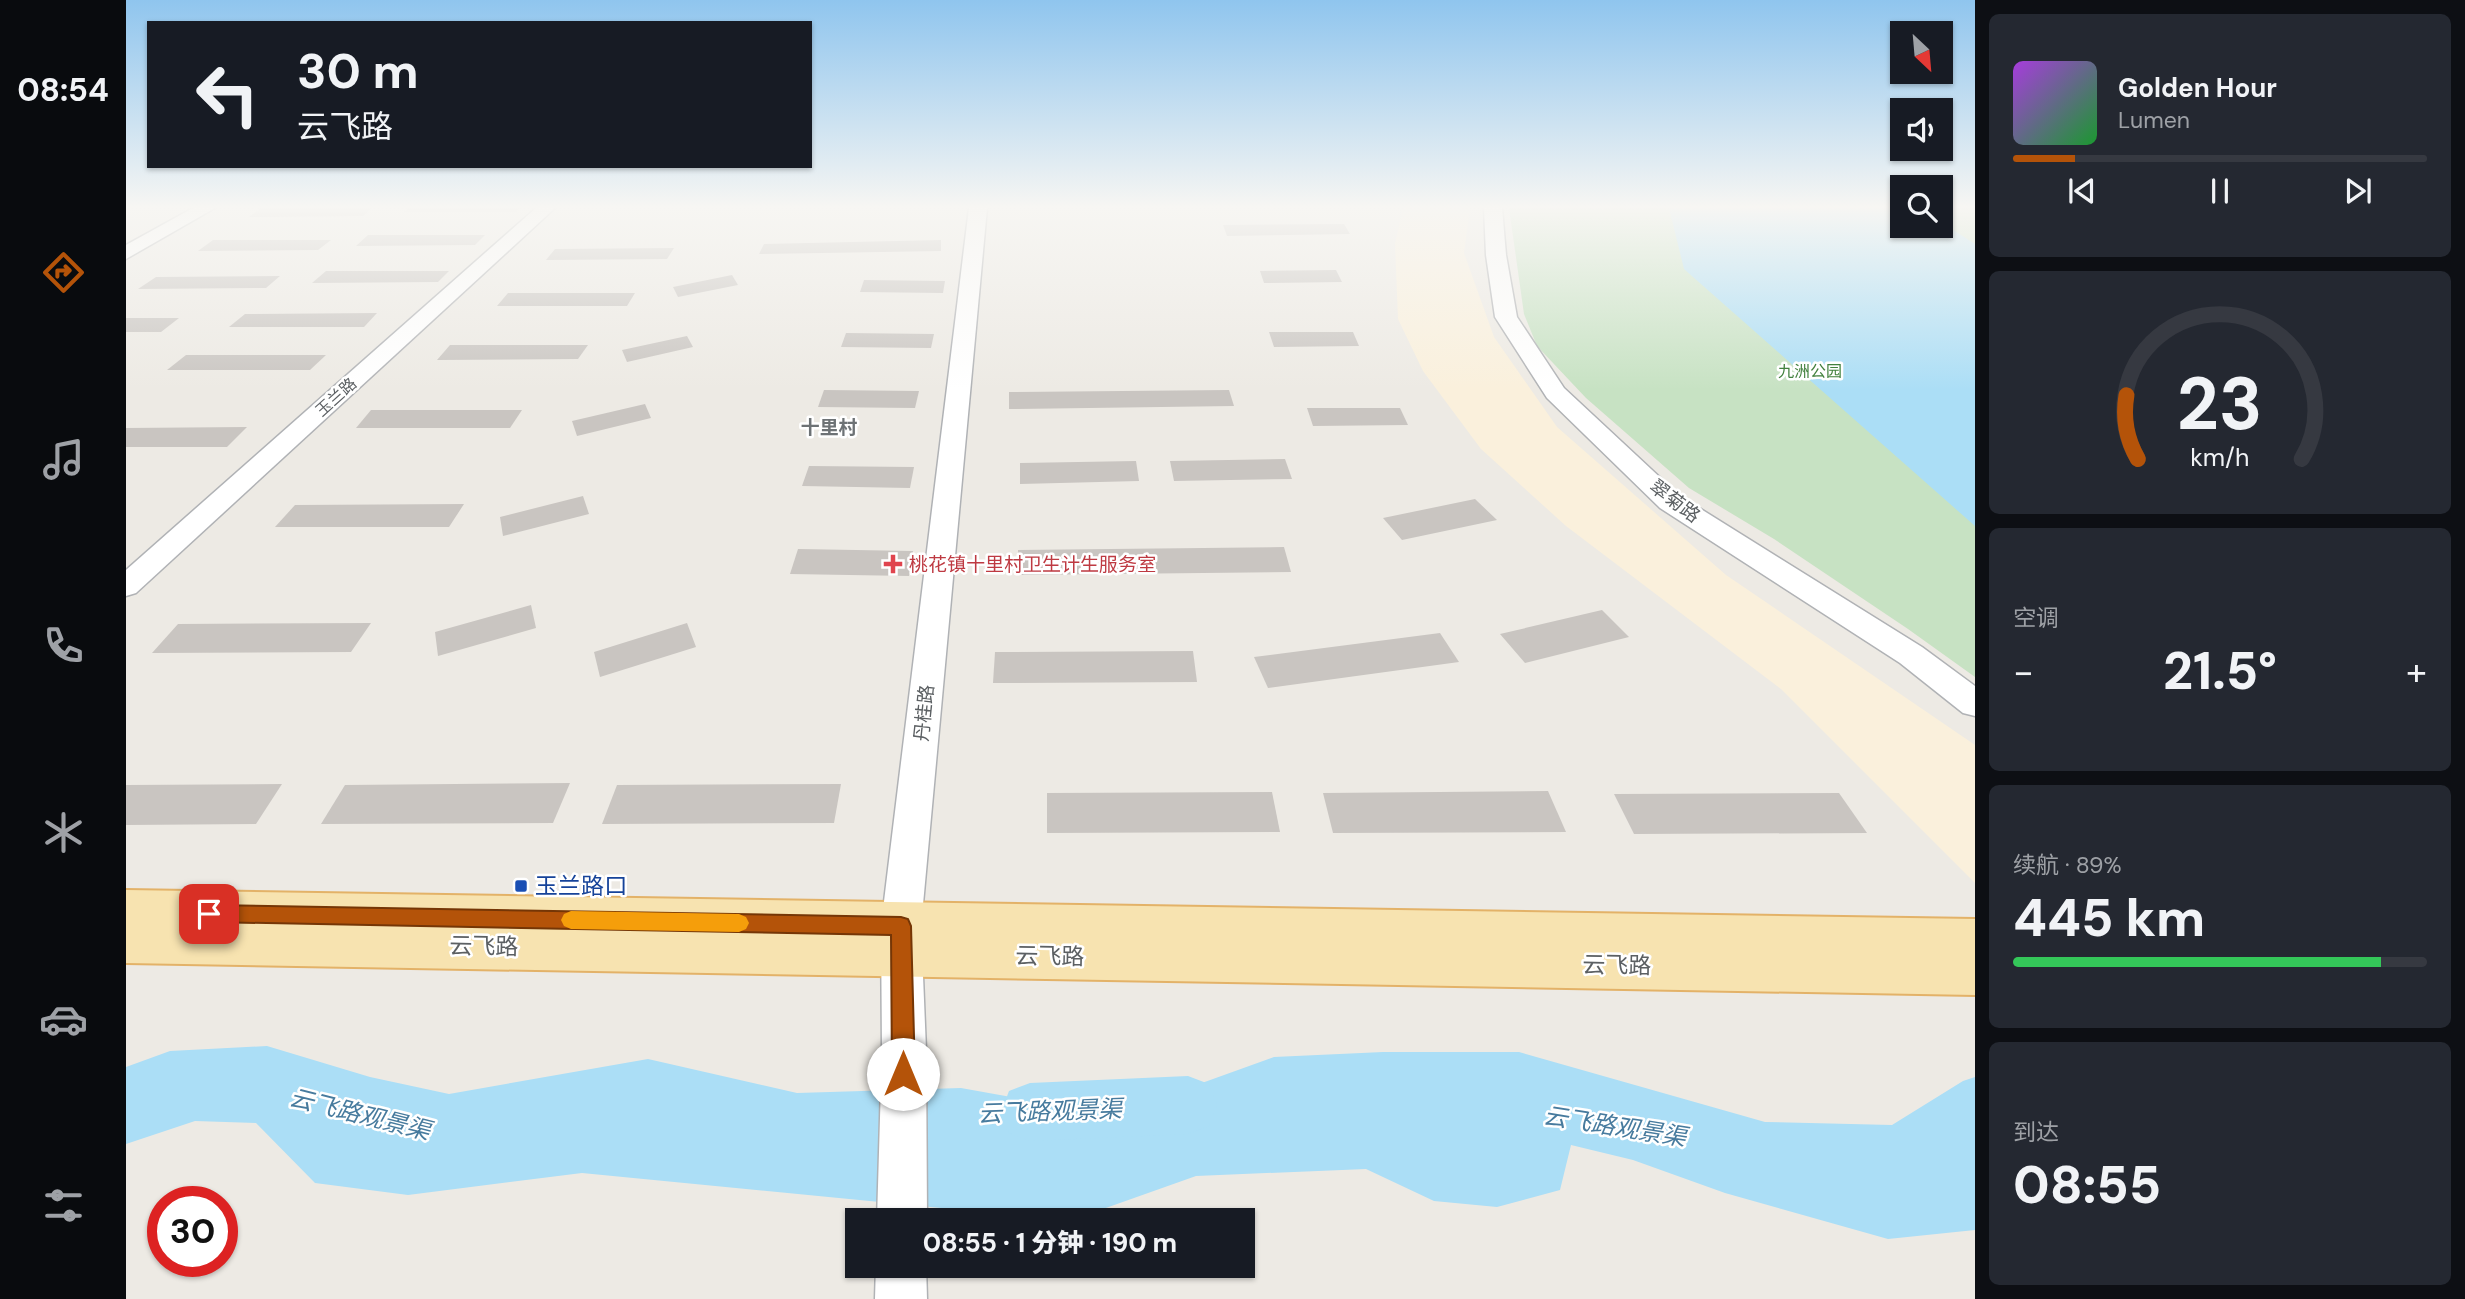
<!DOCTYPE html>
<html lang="zh">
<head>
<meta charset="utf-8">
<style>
  body { margin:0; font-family:"DM Sans","Noto Sans SC",sans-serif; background:#242831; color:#f1f3f6; height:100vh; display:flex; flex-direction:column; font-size:26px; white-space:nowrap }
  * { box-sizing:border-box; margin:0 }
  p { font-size:23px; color:#9ea1a6 }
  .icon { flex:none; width:38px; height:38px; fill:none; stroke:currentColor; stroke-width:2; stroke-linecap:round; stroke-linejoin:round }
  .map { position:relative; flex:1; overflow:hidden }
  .sheet { display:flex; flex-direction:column; gap:14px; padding:14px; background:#0d0f14; width:490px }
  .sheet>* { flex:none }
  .top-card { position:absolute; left:21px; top:21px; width:665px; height:147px; border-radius:0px; box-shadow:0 2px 5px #0004; background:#171b24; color:#f1f3f6; overflow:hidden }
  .needle { width:46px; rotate:154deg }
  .controls { position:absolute; left:1764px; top:21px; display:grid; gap:14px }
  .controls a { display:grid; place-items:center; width:63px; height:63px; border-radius:0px; background:#171b24; box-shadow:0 2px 5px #0004; font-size:35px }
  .speed { position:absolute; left:21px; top:1186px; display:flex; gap:14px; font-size:35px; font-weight:700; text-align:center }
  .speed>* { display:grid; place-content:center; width:91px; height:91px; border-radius:50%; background:#171b24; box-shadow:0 2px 5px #0004; line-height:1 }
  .speed .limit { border:10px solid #d22; background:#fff; color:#111 }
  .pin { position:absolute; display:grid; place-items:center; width:60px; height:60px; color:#fff; margin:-30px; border-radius:14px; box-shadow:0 4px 10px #0006 }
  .me { position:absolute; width:77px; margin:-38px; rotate:0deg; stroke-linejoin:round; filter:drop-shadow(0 0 5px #0008) }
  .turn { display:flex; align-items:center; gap:24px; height:147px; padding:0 35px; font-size:32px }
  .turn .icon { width:91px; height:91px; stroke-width:2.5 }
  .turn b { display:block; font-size:49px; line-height:60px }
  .big { font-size:52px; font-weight:800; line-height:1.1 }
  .sheet .card { flex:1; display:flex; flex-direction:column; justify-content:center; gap:10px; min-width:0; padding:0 24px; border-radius:10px; background:#242831 }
  .sheet .dial { align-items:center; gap:0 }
  .dial svg { height:182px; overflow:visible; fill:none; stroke:#363941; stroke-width:7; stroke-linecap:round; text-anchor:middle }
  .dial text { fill:#f1f3f6; stroke:none }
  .song { display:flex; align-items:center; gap:21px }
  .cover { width:84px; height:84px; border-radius:10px; background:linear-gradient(135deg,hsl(280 70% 55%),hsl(130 70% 35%)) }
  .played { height:7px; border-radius:4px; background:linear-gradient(90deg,#b45309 15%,#363941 15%) }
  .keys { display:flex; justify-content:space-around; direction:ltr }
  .heat { display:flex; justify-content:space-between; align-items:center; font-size:38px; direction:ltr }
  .charge { height:10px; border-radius:5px; background:linear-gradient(90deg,#34c759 89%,#363941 0) }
  .trip { position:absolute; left:719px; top:1208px; width:410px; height:70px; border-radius:0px; background:#171b24; box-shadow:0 2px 5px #0004; font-weight:800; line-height:70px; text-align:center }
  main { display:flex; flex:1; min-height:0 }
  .tab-bar { display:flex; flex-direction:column; width:126px; justify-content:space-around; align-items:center; background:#090b0e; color:#9ea1a6 }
  .tab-bar .icon { width:49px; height:49px }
  .tab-bar .on { color:#b45309 }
  .tab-bar b { font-size:32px; color:#f1f3f6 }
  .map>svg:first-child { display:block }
  .commercial { fill:#faf0dc }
  .green { fill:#c7e2c3 }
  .water { fill:#abdef6 }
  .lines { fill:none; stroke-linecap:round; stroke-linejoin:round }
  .river { fill:#abdef6; fill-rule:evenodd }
  .building { fill:#c9c5c1 }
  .minor-casing { stroke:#b0b2b5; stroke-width:3 }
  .major-casing { stroke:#e3b268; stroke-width:4 }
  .minor { fill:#fff; fill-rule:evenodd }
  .major { fill:#f7e3b0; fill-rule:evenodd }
  .route { fill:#b45309; stroke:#753606; stroke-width:2 }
  .slow { fill:#f59e0b }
  .health-dot { fill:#e0444e; stroke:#fff; stroke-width:2.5 }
  .transit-dot { fill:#1a4fb4; stroke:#fff; stroke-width:2.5 }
  .labels { text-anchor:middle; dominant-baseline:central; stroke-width:5; stroke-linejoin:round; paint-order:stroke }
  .far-park-label { font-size:16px; fill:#42813e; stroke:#fff }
  .far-street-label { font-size:16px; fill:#5c6063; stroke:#fff }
  .far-quarter-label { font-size:19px; font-weight:bold; fill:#6d7275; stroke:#fff }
  .street-label { font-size:19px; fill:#5c6063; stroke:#fff }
  .health-label { font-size:19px; fill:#be3a42; stroke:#fff; text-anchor:start }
  .near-transit-label { font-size:23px; fill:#164399; stroke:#fff; text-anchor:start }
  .near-street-label { font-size:23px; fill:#5c6063; stroke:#fff }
  .near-water-label { font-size:24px; font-style:italic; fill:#477b9e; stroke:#fff }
</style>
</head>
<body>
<main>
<nav class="tab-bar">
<b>08:54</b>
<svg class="icon on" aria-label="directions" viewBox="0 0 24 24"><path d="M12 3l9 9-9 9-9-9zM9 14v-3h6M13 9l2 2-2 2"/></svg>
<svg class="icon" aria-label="music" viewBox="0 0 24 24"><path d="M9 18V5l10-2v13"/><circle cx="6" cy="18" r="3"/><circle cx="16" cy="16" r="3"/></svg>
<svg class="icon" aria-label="phone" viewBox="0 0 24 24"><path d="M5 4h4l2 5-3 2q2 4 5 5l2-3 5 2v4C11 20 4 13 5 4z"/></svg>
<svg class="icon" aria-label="climate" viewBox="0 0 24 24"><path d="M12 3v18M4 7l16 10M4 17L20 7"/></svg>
<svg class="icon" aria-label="car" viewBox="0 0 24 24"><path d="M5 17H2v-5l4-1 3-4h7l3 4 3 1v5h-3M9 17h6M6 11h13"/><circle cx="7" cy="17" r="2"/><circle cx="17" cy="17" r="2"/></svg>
<svg class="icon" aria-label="filters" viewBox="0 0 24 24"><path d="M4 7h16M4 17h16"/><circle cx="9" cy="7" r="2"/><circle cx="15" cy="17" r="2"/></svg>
</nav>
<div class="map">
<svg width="1849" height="1299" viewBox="0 0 1849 1299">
  <rect width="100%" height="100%" fill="#edeae4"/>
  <!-- commercial -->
  <path class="commercial" d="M1277,208H1344L1338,253L1368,337L1431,427L1600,575L1849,745V883L1655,689L1440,526L1355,449L1297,371L1272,319L1269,244Z"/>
  <!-- green -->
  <path class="green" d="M1383,208H1776V226H1815V208H1849V677L1782,629L1648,539L1563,488L1460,398L1411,346L1398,314Z"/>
  <!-- water -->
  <g class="water">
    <path d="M1543,208H1776V226H1815V222L1849,244V526L1558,269Z"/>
    <path d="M141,1046L244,1077L323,1094L522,1059L671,1093L835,1088L987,1115L1148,1057L1257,1052H1393L1639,1122L1766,1125L1837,1081L1849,1077V1230L1762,1239L1599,1193L1507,1160L1445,1145L1434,1190L1371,1207L1308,1201L1240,1169L1070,1176L946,1220H937L456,1173L282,1195L189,1183L130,1123L69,1121L0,1144V1067L44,1051Z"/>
  </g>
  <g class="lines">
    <!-- river -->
    <path class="river" d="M1062,1076L1083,1084L1091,1105L1083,1126L1062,1134L904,1141L883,1133L875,1112L883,1091L904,1083Z"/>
  </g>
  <!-- building -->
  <g class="building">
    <path d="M135,208H246L237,216L123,217Z"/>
    <path d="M283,208H394L390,212H278Z"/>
    <path d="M1218,224L1224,234L1101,236L1097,225Z"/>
    <path d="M242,235H359L349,245L230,246Z"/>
    <path d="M87,240H205L192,250L72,251Z"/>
    <path d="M815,240V251L633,254L638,244Z"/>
    <path d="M548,248L541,259L420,260L429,249Z"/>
    <path d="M1210,270L1216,282L1138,283L1134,271Z"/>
    <path d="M200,271H323L312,282L186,283Z"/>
    <path d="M606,275L612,285L552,297L547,287Z"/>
    <path d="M154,276L140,288L12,289L30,277Z"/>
    <path d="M738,280L819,281L817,293L734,292Z"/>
    <path d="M382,293H509L501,306H371Z"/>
    <path d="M251,313L238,327H103L119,314Z"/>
    <path d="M0,318H53L35,332H0Z"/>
    <path d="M1143,332H1227L1233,346L1148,347Z"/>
    <path d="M720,333L808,334L805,348L715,347Z"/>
    <path d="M561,336L567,347L501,362L496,350Z"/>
    <path d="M324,345H462L452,359L311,360Z"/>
    <path d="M60,355H200L184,370H41Z"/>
    <path d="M698,390L793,391L789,408L692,407Z"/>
    <path d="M1103,390L1108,406L883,409V392Z"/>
    <path d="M519,404L525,418L451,436L446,421Z"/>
    <path d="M1181,408H1274L1282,425L1187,426Z"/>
    <path d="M245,410H396L384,428H230Z"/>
    <path d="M121,427L101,447H0V428Z"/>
    <path d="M1159,459L1166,479L1048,481L1044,461Z"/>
    <path d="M1010,461L1013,481L894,484V463Z"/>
    <path d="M683,466L788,467L784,488L676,486Z"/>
    <path d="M457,496L463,514L377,536L374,517Z"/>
    <path d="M1349,499L1371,520L1276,540L1257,518Z"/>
    <path d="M338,504L323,527H149L169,505Z"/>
    <path d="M1158,547L1165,572L892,575V550Z"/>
    <path d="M672,549L787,551L783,576L664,574Z"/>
    <path d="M405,605L410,628L312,656L309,632Z"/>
    <path d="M1476,610L1503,637L1399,663L1374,634Z"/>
    <path d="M245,623L225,652L26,653L52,624Z"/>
    <path d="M561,623L570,647L474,677L468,652Z"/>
    <path d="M1314,633L1333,662L1142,688L1128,657Z"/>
    <path d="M1067,651L1071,682L867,683L869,652Z"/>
    <path d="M444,783L427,823L195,824L219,785Z"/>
    <path d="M156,784L130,824L0,825V785Z"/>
    <path d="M715,784L708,823L476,824L491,785Z"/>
    <path d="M1422,791L1440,832L1207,833L1197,793Z"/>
    <path d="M1146,792L1154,832L921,833V793Z"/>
    <path d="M1713,793L1741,833L1508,834L1488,794Z"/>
  </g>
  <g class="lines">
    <!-- minor casing -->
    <g class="minor-casing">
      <g id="minor">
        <path d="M67,208H89L0,259V245Z"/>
        <path d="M410,208H429L10,593L0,596V570Z"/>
        <path d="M843,208H861L795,926L800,1050L801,1220H751L756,1050L755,926Z"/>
        <path d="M1358,208H1376L1380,255L1391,317L1438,388L1554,496L1796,647L1849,686V716L1837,713L1774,663L1534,508L1421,398L1369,317L1360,255Z"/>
        <path d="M750,1265H800L801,1299H749Z"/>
      </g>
    </g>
    <!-- major casing -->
    <g class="major-casing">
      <path id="major" d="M0,890L1849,919V995L0,963Z"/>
    </g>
    <!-- minor -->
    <use href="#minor" class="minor"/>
    <!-- major -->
    <use href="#major" class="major"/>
  </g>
  <!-- sky -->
  <linearGradient id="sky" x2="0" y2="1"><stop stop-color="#8fc5ee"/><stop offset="0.53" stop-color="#f7f6f3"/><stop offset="1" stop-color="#f7f6f3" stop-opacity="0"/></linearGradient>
  <rect width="1849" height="390" fill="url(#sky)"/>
  <!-- route -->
  <path class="route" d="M83,905L775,917L782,919L785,926L789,1074L785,1082L777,1085L769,1082L766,1074L765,935L83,922L76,920L73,914L76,907Z"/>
  <!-- slow -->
  <path class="slow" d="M445,911L613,914L620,917L623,923L620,929L613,932L445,929L438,926L435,920L438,914Z"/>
  <!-- markers -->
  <path class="health-dot" d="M763.5 553.5h7v7h7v7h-7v7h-7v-7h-7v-7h7z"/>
  <rect class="transit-dot" x="388" y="879" width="14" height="14" rx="3.5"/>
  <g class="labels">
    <!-- far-park labels -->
    <g class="far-park-label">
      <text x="1684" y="371">九洲公园</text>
    </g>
    <!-- far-street labels -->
    <g class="far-street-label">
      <text transform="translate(210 397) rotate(-42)">玉兰路</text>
    </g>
    <!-- far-quarter labels -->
    <g class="far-quarter-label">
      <text x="703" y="427">十里村</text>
    </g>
    <!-- street labels -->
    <g class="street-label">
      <text transform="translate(1549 501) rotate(37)">翠菊路</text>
      <text transform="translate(798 713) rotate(-84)">丹桂路</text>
    </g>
    <!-- health labels -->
    <g class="health-label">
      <text x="783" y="564">桃花镇十里村卫生计生服务室</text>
    </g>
    <!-- near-transit labels -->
    <g class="near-transit-label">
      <text x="409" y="886">玉兰路口</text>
    </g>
    <!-- near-street labels -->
    <g class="near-street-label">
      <text transform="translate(358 946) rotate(1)">云飞路</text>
      <text transform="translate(924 956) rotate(1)">云飞路</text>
      <text transform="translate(1491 965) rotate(1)">云飞路</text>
    </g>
    <!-- near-water labels -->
    <g class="near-water-label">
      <text transform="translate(924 1111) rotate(-2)">云飞路观景渠</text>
      <text transform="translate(234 1114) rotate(14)">云飞路观景渠</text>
      <text transform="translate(1489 1126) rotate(9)">云飞路观景渠</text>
    </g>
  </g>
</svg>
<div class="controls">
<a><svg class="needle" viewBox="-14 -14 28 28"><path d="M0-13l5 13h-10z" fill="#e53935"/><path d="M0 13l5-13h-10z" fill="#9ea1a6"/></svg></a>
<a><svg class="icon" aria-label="sound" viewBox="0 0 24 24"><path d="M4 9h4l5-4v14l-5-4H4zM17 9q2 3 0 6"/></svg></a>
<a><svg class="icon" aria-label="search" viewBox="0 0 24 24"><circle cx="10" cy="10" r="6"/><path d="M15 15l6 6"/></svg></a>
</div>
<div class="speed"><div class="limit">30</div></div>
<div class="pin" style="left:83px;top:914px;background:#d93025"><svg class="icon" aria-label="arrive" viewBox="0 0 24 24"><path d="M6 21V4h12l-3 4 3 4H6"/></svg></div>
<svg class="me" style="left:777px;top:1074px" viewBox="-20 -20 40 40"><circle r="19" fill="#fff"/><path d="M0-13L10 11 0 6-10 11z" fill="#b45309"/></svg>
<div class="trip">08:55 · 1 分钟 · 190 m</div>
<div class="top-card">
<div class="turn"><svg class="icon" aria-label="left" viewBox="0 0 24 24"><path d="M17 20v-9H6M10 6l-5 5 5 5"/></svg><div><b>30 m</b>云飞路</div></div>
</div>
</div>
<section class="sheet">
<div class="card">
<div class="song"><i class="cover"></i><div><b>Golden Hour</b><p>Lumen</p></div></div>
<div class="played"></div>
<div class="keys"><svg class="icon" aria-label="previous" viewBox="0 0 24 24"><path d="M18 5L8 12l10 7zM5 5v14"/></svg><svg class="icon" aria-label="pause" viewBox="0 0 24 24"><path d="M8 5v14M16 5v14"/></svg><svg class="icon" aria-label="next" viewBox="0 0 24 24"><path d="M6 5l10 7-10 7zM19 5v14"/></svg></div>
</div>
<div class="card dial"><svg viewBox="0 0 100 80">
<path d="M14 69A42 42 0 1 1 86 69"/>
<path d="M14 69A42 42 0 0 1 9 41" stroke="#b45309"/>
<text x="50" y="56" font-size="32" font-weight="700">23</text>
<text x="50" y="72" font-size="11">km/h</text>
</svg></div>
<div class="card"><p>空调</p>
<div class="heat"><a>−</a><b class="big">21.5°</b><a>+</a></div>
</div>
<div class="card"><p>续航 · 89%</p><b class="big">445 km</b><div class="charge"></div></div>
<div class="card"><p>到达</p><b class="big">08:55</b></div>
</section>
</main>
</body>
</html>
